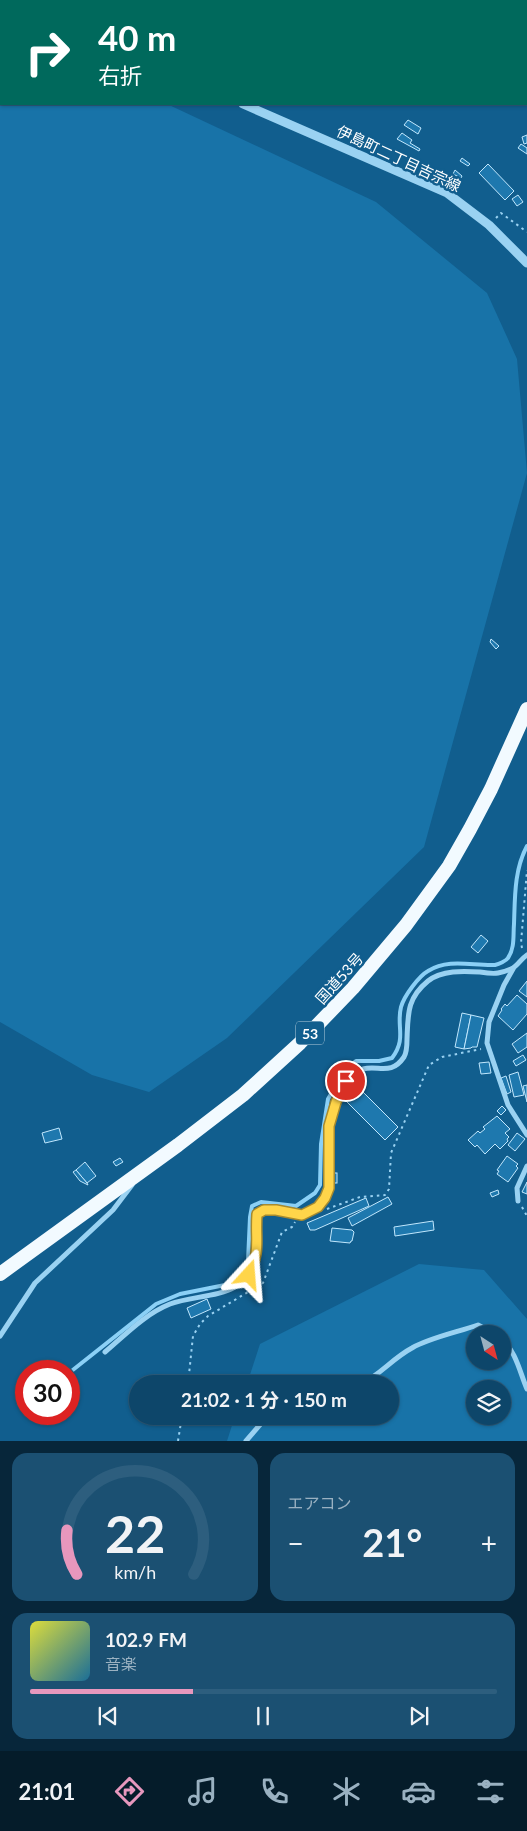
<!DOCTYPE html>
<html lang="ja">
<head>
<meta charset="utf-8">
<style>
  body { margin:0; font-family:Lato,"Noto Sans JP",sans-serif; background:#1b5072; color:#f1f3f6; height:100vh; display:flex; flex-direction:column; font-size:19px; white-space:nowrap }
  * { box-sizing:border-box; margin:0 }
  p { font-size:16px; color:#9ab1c1 }
  .icon { flex:none; width:28px; height:28px; fill:none; stroke:currentColor; stroke-width:2; stroke-linecap:round; stroke-linejoin:round }
  .map { position:relative; height:1441px; overflow:hidden }
  .drawer { display:flex; flex-direction:column; gap:12px; padding:12px; background:#07263a; flex:1 }
  .drawer>* { flex:none }
  .hud { position:absolute; left:0px; top:0px; width:528px; height:105px; box-shadow:0 1px 4px #0004,0 0 0 1px #2d5e7e; background:#00695c; color:#fff; overflow:hidden }
  .needle { width:32px; rotate:144deg }
  .buttons { position:absolute; left:466px; top:1325px; display:grid; gap:10px }
  .buttons a { display:grid; place-items:center; width:45px; height:45px; border-radius:50%; background:#0d466a; box-shadow:0 1px 4px #0004,0 0 0 1px #2d5e7e; font-size:25px }
  .speed { position:absolute; left:15px; top:1360px; display:flex; gap:10px; font-size:25px; font-weight:700; text-align:center }
  .speed>* { display:grid; place-content:center; width:65px; height:65px; border-radius:50%; background:#0d466a; box-shadow:0 1px 4px #0004,0 0 0 1px #2d5e7e; line-height:1 }
  .speed .limit { border:8px solid #d22; background:#fff; color:#111 }
  .pin { position:absolute; display:grid; place-items:center; width:42px; height:42px; color:#fff; margin:-21px; border:2px solid #fff; border-radius:50%; box-shadow:0 1px 5px #0007 }
  .me { position:absolute; width:55px; margin:-28px; rotate:19deg; stroke-linejoin:round; filter:drop-shadow(0 0 4px #0008) }
  .turn { display:flex; align-items:center; gap:18px; height:105px; padding:0 15px; font-size:22px }
  .turn .icon { width:65px; height:65px; stroke-width:2.5 }
  .turn b { display:block; font-size:35px; line-height:42px }
  .big { font-size:38px; font-weight:700; line-height:1.1 }
  .drawer .card { flex:1; display:flex; flex-direction:column; justify-content:center; gap:8px; min-width:0; padding:0 18px; border-radius:15px; background:#1b5072 }
  .drawer .dial { align-items:center; gap:0 }
  .dial svg { height:130px; overflow:visible; fill:none; stroke:#2d5e7e; stroke-width:7; stroke-linecap:round; text-anchor:middle }
  .dial text { fill:#f1f3f6; stroke:none }
  .song { display:flex; align-items:center; gap:15px }
  .cover { width:60px; height:60px; border-radius:8px; background:linear-gradient(135deg,hsl(60 70% 55%),hsl(200 70% 35%)) }
  .played { height:5px; border-radius:2px; background:linear-gradient(90deg,#e797bd 35%,#2d5e7e 35%) }
  .keys { display:flex; justify-content:space-around; direction:ltr }
  .heat { display:flex; justify-content:space-between; align-items:center; font-size:28px; direction:ltr }
  .drawer .tiles { flex:1; display:grid; gap:12px; grid-template-columns:1fr 1fr }
  .card:last-child { grid-column:span 2 }
  .trip { position:absolute; left:129px; top:1375px; width:270px; height:50px; border-radius:25px; background:#0d466a; box-shadow:0 1px 4px #0004,0 0 0 1px #2d5e7e; font-weight:700; line-height:50px; text-align:center }
  .menu { display:flex; height:80px; justify-content:space-around; align-items:center; background:#051c2a; color:#9ab1c1 }
  .menu .icon { width:35px; height:35px }
  .menu .active { color:#e797bd }
  .menu b { font-size:22px; color:#f1f3f6 }
  .map>svg:first-child { display:block }
  .green { fill:#1873a8; fill-rule:evenodd }
  .water { fill:#0a446a; stroke:#8bd0f6 }
  .lines { fill:none; stroke-linecap:round; stroke-linejoin:round }
  .stream { stroke:#8bd0f6; stroke-width:4 }
  .building { fill:#1e78ae; stroke:#c1e7fd }
  .path { stroke:#9ad2f2; stroke-width:2; stroke-dasharray:2.5 4; stroke-linecap:butt }
  .minor { stroke:#9ad2f2; stroke-width:5 }
  .tertiary { stroke:#9ad2f2; stroke-width:9 }
  .trunk { stroke:#f2faff; stroke-width:14 }
  .route-casing { stroke:#a68a30; stroke-width:12 }
  .route { stroke:#ffd54a; stroke-width:9 }
  .labels { text-anchor:middle; dominant-baseline:central; stroke-width:5; stroke-linejoin:round; paint-order:stroke }
  .shield { fill:#115e8e; stroke:#b8cfdd; stroke-width:1 }
  .shield-label { font-size:14px; font-weight:bold; fill:#fff }
  .street-label { font-size:15px; fill:#fff; stroke:#115e8e }
</style>
</head>
<body>
<div class="map">
<svg width="527" height="1441" viewBox="0 0 527 1441">
  <rect width="100%" height="100%" fill="#115e8e"/>
  <!-- green -->
  <g class="green">
    <path d="M0,26L1,104H167L376,202L487,293L517,359L527,473L424,847L227,1038L149,1092L92,1075L0,1022Z"/>
    <path d="M419,1264L484,1270L527,1319V1441H227L235,1416H390V1384H247L260,1344ZM475,1334H502V1361H475ZM475,1389H502V1416H475Z"/>
  </g>
  <!-- water -->
  <path class="water" d="M119,0H349L124,1Z"/>
  <g class="lines">
    <!-- stream -->
    <path class="stream" d="M69,1373L156,1304L180,1294L225,1285L241,1274L248,1261L250,1217L252,1206L261,1202L296,1206L315,1193L320,1185L321,1144L328,1099L345,1070L356,1061H379L392,1058C407,1038 396,1027 401,1007C404,996 419,976 428,971C449,958 472,966 495,965C499,964 506,961 508,958C515,948 513,935 514,924C515,898 514,870 527,846"/>
  </g>
  <!-- building -->
  <g class="building">
    <path d="M408,120L421,128L418,134L404,125Z"/>
    <path d="M402,133L412,140L410,143L420,149L419,151L397,139Z"/>
    <path d="M527,135V143L524,144L522,137Z"/>
    <path d="M521,144L527,148V154L518,148Z"/>
    <path d="M462,158L470,164L468,166L460,161Z"/>
    <path d="M488,164L514,191L505,200L479,173Z"/>
    <path d="M455,170L462,176L461,178L453,174Z"/>
    <path d="M518,195L523,202L517,206L512,199Z"/>
    <path d="M491,639L499,646L496,649L490,642Z"/>
    <path d="M481,935L488,941L478,953L471,947Z"/>
    <path d="M527,981V997L519,991Z"/>
    <path d="M517,995L527,1004V1014L513,1030L498,1016L502,1010L501,1009L505,1004L507,1006Z"/>
    <path d="M462,1013L471,1015L464,1049L455,1047Z"/>
    <path d="M471,1015L484,1018L477,1047H472L471,1048L464,1049Z"/>
    <path d="M527,1033V1047L518,1053L512,1044Z"/>
    <path d="M523,1055L526,1060L516,1066L513,1061Z"/>
    <path d="M489,1062L491,1073L481,1074L479,1063Z"/>
    <path d="M518,1072L524,1095L514,1097L509,1075Z"/>
    <path d="M506,1076L511,1092L507,1094L501,1078Z"/>
    <path d="M353,1082L398,1127L385,1140L343,1098L349,1091L346,1089Z"/>
    <path d="M527,1085V1102L523,1086Z"/>
    <path d="M502,1106L506,1110L501,1115L497,1111Z"/>
    <path d="M497,1116L510,1129L505,1133L509,1137L507,1139L508,1141L500,1149L495,1144L485,1154L477,1145L475,1147L468,1140L478,1131L480,1133L485,1129L483,1127Z"/>
    <path d="M59,1128L62,1139L45,1143L42,1133Z"/>
    <path d="M517,1133L525,1139L515,1151L508,1145Z"/>
    <path d="M507,1156L518,1164L516,1166L518,1168L508,1182L497,1174L499,1171L497,1170Z"/>
    <path d="M120,1158L123,1162L116,1166L113,1162Z"/>
    <path d="M85,1162L96,1176L87,1183L76,1170Z"/>
    <path d="M76,1170L87,1183L88,1185L80,1181L73,1172Z"/>
    <rect x="334" y="1173" width="3" height="10"/>
    <path d="M527,1182V1194L522,1192Z"/>
    <path d="M498,1190L499,1194L492,1197L490,1193Z"/>
    <path d="M388,1197L392,1204L352,1226L348,1218Z"/>
    <path d="M366,1198L369,1206L315,1230H310L307,1223Z"/>
    <path d="M433,1221L434,1230L395,1236L394,1227Z"/>
    <path d="M332,1228L352,1230L354,1232L352,1241H351L350,1243L330,1241Z"/>
    <path d="M207,1299L211,1309L191,1318L187,1308Z"/>
  </g>
  <g class="lines">
    <!-- path -->
    <g class="path">
      <path d="M496,218L501,213L527,232"/>
      <path d="M522,948L521,943L527,870"/>
      <path d="M522,1207L527,1216"/>
      <path d="M327,1209L360,1197L385,1195L389,1189L391,1153L429,1065L442,1057L481,1049"/>
      <path d="M188,1384L193,1336L200,1324L208,1316L263,1283L282,1232L292,1227L295,1222"/>
      <path d="M178,1441L182,1416"/>
    </g>
    <!-- minor -->
    <g class="minor">
      <path d="M515,0L517,1"/>
      <path d="M526,7H527"/>
      <path d="M513,969L504,985L489,1022L487,1043L508,1105L527,1135"/>
      <path d="M518,1201L517,1188L527,1166"/>
      <path d="M0,1336L35,1283L113,1210L132,1185"/>
      <path d="M502,1340C516,1351 520,1373 527,1389"/>
      <path d="M105,1352C125,1335 145,1314 170,1304C203,1292 251,1301 257,1252C259,1240 256,1227 257,1214C278,1202 297,1224 318,1206C338,1190 326,1149 329,1126C330,1119 333,1111 335,1104C339,1091 348,1074 363,1069C379,1065 391,1076 404,1057C407,1052 407,1045 407,1039C408,1014 407,998 428,981C442,970 463,971 480,972C486,973 493,974 498,973C503,972 509,970 513,968C518,965 521,959 527,955"/>
      <path d="M361,1384C380,1375 393,1358 412,1348C429,1338 458,1332 478,1325L495,1334"/>
      <path d="M246,1441L264,1420L271,1416"/>
    </g>
    <!-- tertiary -->
    <g class="tertiary">
      <path d="M30,0L32,1"/>
      <path d="M243,104L447,193L489,225L527,263"/>
    </g>
    <!-- trunk -->
    <g class="trunk">
      <path d="M494,0V1"/>
      <path d="M526,80L527,83"/>
      <path d="M0,1274L178,1145L243,1095L300,1043L353,988L406,925L449,866L470,829L491,789L527,709"/>
    </g>
  </g>
  <g class="lines">
    <!-- route casing -->
    <g class="route-casing">
      <path id="route" d="M249,1275C261,1250 255,1240 257,1214L264,1210H276L302,1215L318,1207L325,1198L329,1188V1126L336,1102L346,1081"/>
    </g>
    <!-- route -->
    <use href="#route" class="route"/>
  </g>
  <g class="labels">
    <!-- shield labels -->
    <rect class="shield" x="296" y="1021.5" width="28" height="23" rx="4"/>
    <g class="shield-label">
      <text x="310" y="1033">53</text>
    </g>
    <!-- street labels -->
    <g class="street-label">
      <text transform="translate(399 158) rotate(25)">伊島町二丁目吉宗線</text>
      <text transform="translate(339 978) rotate(-48)">国道53号</text>
    </g>
  </g>
</svg>
<div class="buttons">
<a><svg class="needle" viewBox="-14 -14 28 28"><path d="M0-13l5 13h-10z" fill="#e53935"/><path d="M0 13l5-13h-10z" fill="#9ab1c1"/></svg></a>
<a><svg class="icon" aria-label="layers" viewBox="0 0 24 24"><path d="M12 4l9 5-9 5-9-5zM3 14l9 5 9-5"/></svg></a>
</div>
<div class="speed"><div class="limit">30</div></div>
<div class="pin" style="left:346px;top:1081px;background:#d93025"><svg class="icon" aria-label="arrive" viewBox="0 0 24 24"><path d="M6 21V4h12l-3 4 3 4H6"/></svg></div>
<svg class="me" style="left:249px;top:1275px" viewBox="-20 -20 40 40"><path d="M0-17L14 15 0 8-14 15z" fill="#ffd54a" stroke="#fff" stroke-width="4"/></svg>
<div class="trip">21:02 · 1 分 · 150 m</div>
<div class="hud">
<div class="turn"><svg class="icon" aria-label="right" viewBox="0 0 24 24"><path d="M7 20v-9h11M14 6l5 5-5 5"/></svg><div><b>40 m</b>右折</div></div>
</div>
</div>
<section class="drawer">
<div class="tiles">
<div class="card dial"><svg viewBox="0 0 100 80">
<path d="M14 69A42 42 0 1 1 86 69"/>
<path d="M14 69A42 42 0 0 1 8 42" stroke="#e797bd"/>
<text x="50" y="56" font-size="32" font-weight="700">22</text>
<text x="50" y="72" font-size="11">km/h</text>
</svg></div>
<div class="card"><p>エアコン</p>
<div class="heat"><a>−</a><b class="big">21°</b><a>+</a></div>
</div>
<div class="card">
<div class="song"><i class="cover"></i><div><b>102.9 FM</b><p>音楽</p></div></div>
<div class="played"></div>
<div class="keys"><svg class="icon" aria-label="previous" viewBox="0 0 24 24"><path d="M18 5L8 12l10 7zM5 5v14"/></svg><svg class="icon" aria-label="pause" viewBox="0 0 24 24"><path d="M8 5v14M16 5v14"/></svg><svg class="icon" aria-label="next" viewBox="0 0 24 24"><path d="M6 5l10 7-10 7zM19 5v14"/></svg></div>
</div>
</div>
</section>
<nav class="menu">
<b>21:01</b>
<svg class="icon active" aria-label="directions" viewBox="0 0 24 24"><path d="M12 3l9 9-9 9-9-9zM9 14v-3h6M13 9l2 2-2 2"/></svg>
<svg class="icon" aria-label="music" viewBox="0 0 24 24"><path d="M9 18V5l10-2v13"/><circle cx="6" cy="18" r="3"/><circle cx="16" cy="16" r="3"/></svg>
<svg class="icon" aria-label="phone" viewBox="0 0 24 24"><path d="M5 4h4l2 5-3 2q2 4 5 5l2-3 5 2v4C11 20 4 13 5 4z"/></svg>
<svg class="icon" aria-label="climate" viewBox="0 0 24 24"><path d="M12 3v18M4 7l16 10M4 17L20 7"/></svg>
<svg class="icon" aria-label="car" viewBox="0 0 24 24"><path d="M5 17H2v-5l4-1 3-4h7l3 4 3 1v5h-3M9 17h6M6 11h13"/><circle cx="7" cy="17" r="2"/><circle cx="17" cy="17" r="2"/></svg>
<svg class="icon" aria-label="filters" viewBox="0 0 24 24"><path d="M4 7h16M4 17h16"/><circle cx="9" cy="7" r="2"/><circle cx="15" cy="17" r="2"/></svg>
</nav>
</body>
</html>
